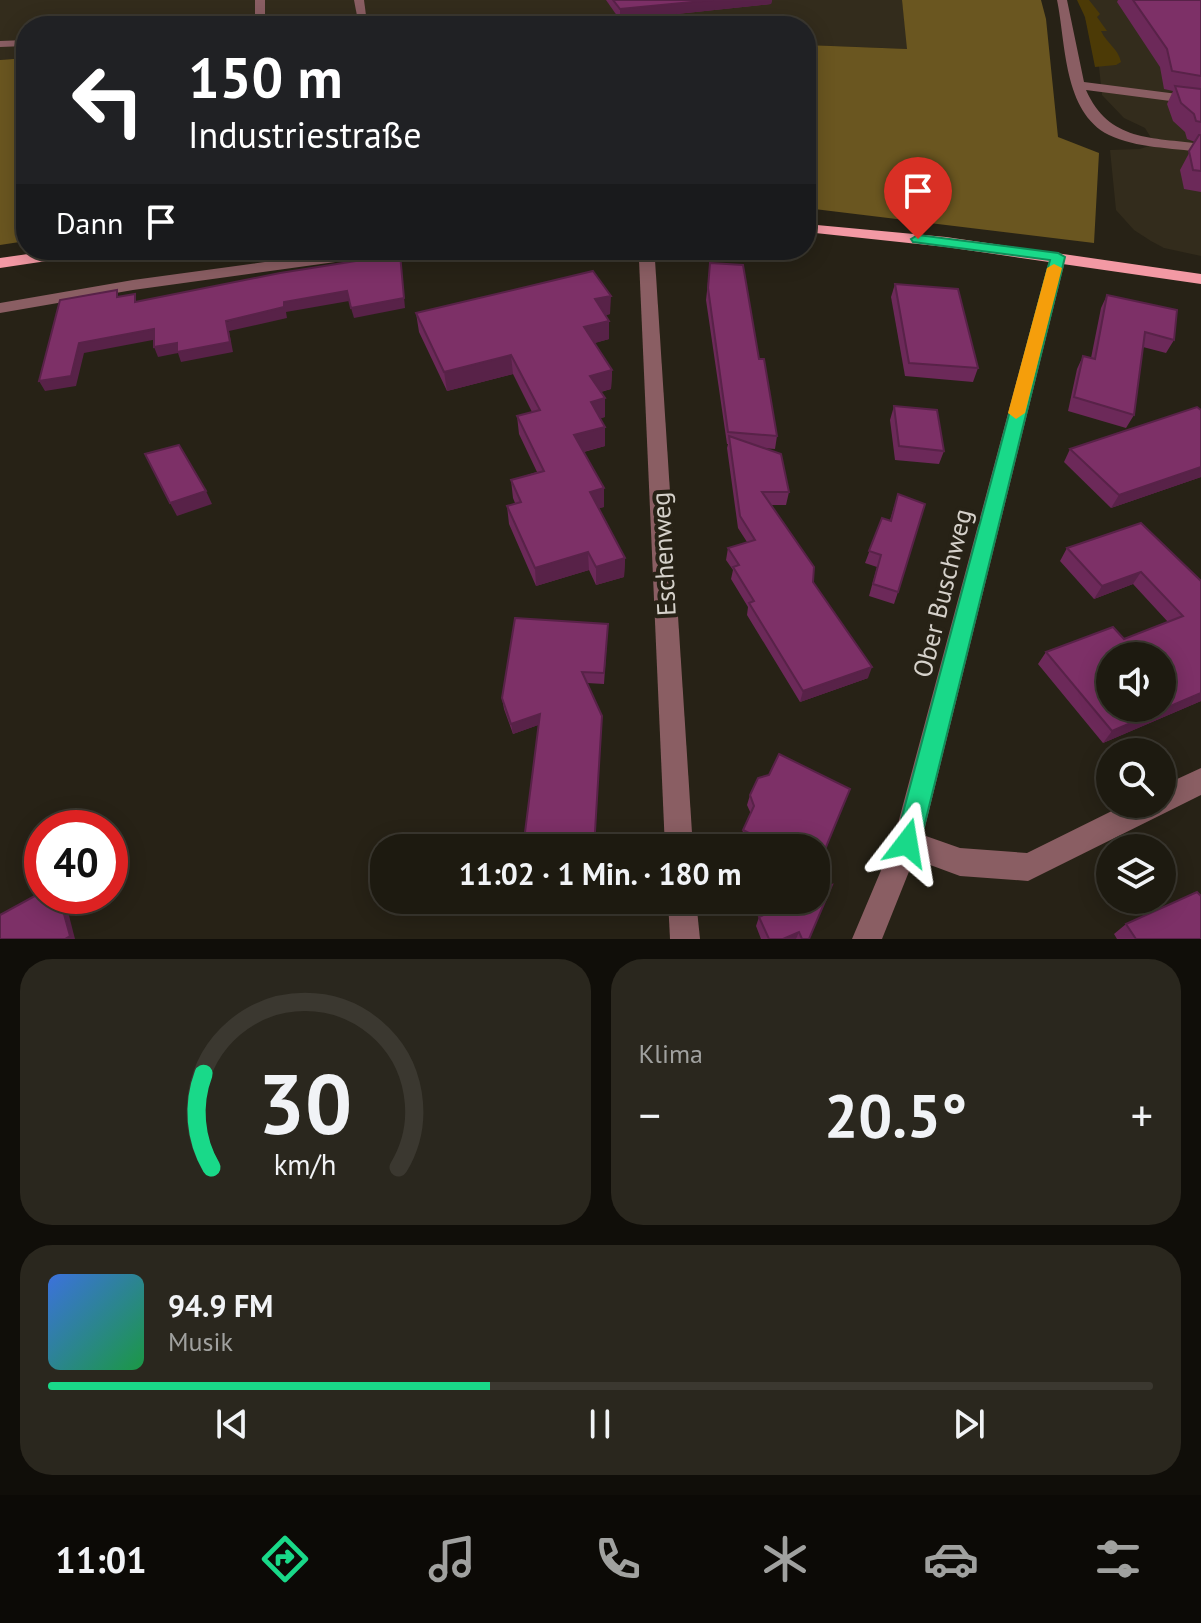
<!DOCTYPE html>
<html lang="de">
<head>
<meta charset="utf-8">
<style>
  body { margin:0; font-family:"PT Sans",sans-serif; background:#2a271e; color:#f1f3f6; height:100vh; display:flex; flex-direction:column; font-size:30px; white-space:nowrap }
  * { box-sizing:border-box; margin:0 }
  p { font-size:26px; color:#a0a19f }
  .icon { flex:none; width:44px; height:44px; fill:none; stroke:currentColor; stroke-width:2; stroke-linecap:round; stroke-linejoin:round }
  .map { position:relative; height:939px; overflow:hidden }
  .drawer { display:flex; flex-direction:column; gap:20px; padding:20px; background:#100e09; flex:1 }
  .drawer>* { flex:none }
  .guide { position:absolute; left:16px; top:16px; width:800px; height:244px; border-radius:32px; box-shadow:0 4px 20px #0003,0 0 0 2px #3b3830; background:#202124; color:#fff; overflow:hidden }
  .tools { position:absolute; left:1096px; top:642px; display:grid; gap:16px }
  .tools a { display:grid; place-items:center; width:80px; height:80px; border-radius:50%; background:#1d1a10; box-shadow:0 4px 20px #0003,0 0 0 2px #3b3830; font-size:40px }
  .speed { position:absolute; left:24px; top:810px; display:flex; gap:16px; font-size:40px; font-weight:700; text-align:center }
  .speed>* { display:grid; place-content:center; width:104px; height:104px; border-radius:50%; background:#1d1a10; box-shadow:0 4px 20px #0003,0 0 0 2px #3b3830; line-height:1 }
  .speed .limit { border:12px solid #d22; background:#fff; color:#111 }
  .pin { position:absolute; display:grid; place-items:center; width:68px; height:68px; color:#fff; margin:-82px -34px; border-radius:50% 50% 50% 0; rotate:-45deg; box-shadow:0 0 8px #0007 }
  .pin .icon { rotate:45deg }
  .me { position:absolute; width:88px; margin:-44px; rotate:14deg; stroke-linejoin:round; filter:drop-shadow(0 0 6px #0008) }
  .turn { display:flex; align-items:center; gap:28px; height:168px; padding:0 40px; font-size:36px }
  .turn .icon { width:104px; height:104px; stroke-width:2.5 }
  .turn b { display:block; font-size:56px; line-height:68px }
  .then { display:flex; align-items:center; height:76px; padding:0 40px; background:#0003; gap:16px; font-size:30px }
  .big { font-size:60px; font-weight:600; line-height:1.1 }
  .drawer .widget { flex:1; display:flex; flex-direction:column; justify-content:center; gap:12px; min-width:0; padding:0 28px; border-radius:32px; background:#2a271e }
  .drawer .dial { align-items:center; gap:0 }
  .dial svg { height:208px; overflow:visible; fill:none; stroke:#3b3830; stroke-width:7; stroke-linecap:round; text-anchor:middle }
  .dial text { fill:#f1f3f6; stroke:none }
  .song { display:flex; align-items:center; gap:24px }
  .cover { width:96px; height:96px; border-radius:12px; background:linear-gradient(135deg,hsl(220 70% 55%),hsl(140 70% 35%)) }
  .played { height:8px; border-radius:4px; background:linear-gradient(90deg,#19d989 40%,#3b3830 40%) }
  .keys { display:flex; justify-content:space-around; direction:ltr }
  .heat { display:flex; justify-content:space-between; align-items:center; font-size:44px; direction:ltr }
  .drawer .tiles { flex:1; display:grid; gap:20px; grid-template-columns:1fr 1fr }
  .widget:last-child { grid-column:span 2 }
  .trip { position:absolute; left:370px; top:834px; width:460px; height:80px; border-radius:32px; background:#1d1a10; box-shadow:0 4px 20px #0003,0 0 0 2px #3b3830; font-weight:600; line-height:80px; text-align:center }
  .tab-bar { display:flex; height:128px; justify-content:space-around; align-items:center; background:#0c0a06; color:#a0a19f }
  .tab-bar .icon { width:56px; height:56px }
  .tab-bar .selected { color:#19d989 }
  .tab-bar b { font-size:36px; color:#f1f3f6 }
  .map>svg:first-child { display:block }
  .industrial { fill:#332c1c }
  .green { fill:#4c3a06 }
  .forest { fill:#6a5620 }
  .lines { fill:none; stroke-linecap:round; stroke-linejoin:round }
  .minor { fill:#8a5e63; fill-rule:evenodd }
  .major { fill:#f399a4; fill-rule:evenodd }
  .wall { fill:#6c2959 }
  .shaded-wall { fill:#582248 }
  .building { fill:#7d3067; stroke:#582248; stroke-width:2; fill-rule:evenodd }
  .route { fill:#19d989; stroke:#108d59; stroke-width:2 }
  .slow { fill:#f59e0b }
  .labels { text-anchor:middle; dominant-baseline:central; stroke-width:8; stroke-linejoin:round; paint-order:stroke }
  .street-label { font-size:26px; fill:#d5d1ca; stroke:#272216 }
</style>
</head>
<body>
<div class="map">
<svg width="1201" height="939" viewBox="0 0 1201 939">
  <rect width="100%" height="100%" fill="#272216"/>
  <!-- industrial -->
  <g class="industrial">
    <path d="M0,0H902L908,49L806,45V26H26V58L0,60Z"/>
    <path d="M1080,0H1201V256L1164,248L1151,241L1134,230L1116,210L1110,150L1140,149L1149,146L1153,141L1145,128L1124,118L1102,95L1099,67Z"/>
  </g>
  <!-- green -->
  <path class="green" d="M1077,0H1089L1100,14L1097,17L1107,31H1101C1107,44 1118,48 1121,62L1116,65L1095,67L1085,17Z"/>
  <!-- forest -->
  <g class="forest">
    <path d="M902,0H1041L1046,19L1058,137L1099,153L1094,243L806,208V45L907,49Z"/>
    <path d="M26,58V241L0,245V60Z"/>
  </g>
  <g class="lines">
    <!-- minor -->
    <g class="minor">
      <rect x="255" y="0" width="10" height="26"/>
      <path d="M354,0H364L367,23L358,21Z"/>
      <path d="M1057,0H1067L1084,82L1201,97V105L1086,90C1109,142 1152,137 1201,144V152C1172,148 1136,148 1109,135C1063,112 1066,43 1057,0Z"/>
      <path d="M26,40V46L0,47V41Z"/>
      <path d="M352,250H394L386,255L133,290L0,313V303L133,280Z"/>
      <path d="M1058,252L1066,257L923,835L960,848L1027,853L1126,804H1162V786L1201,768V795L1028,881L960,876L914,859L882,939H852L893,842L1050,257Z"/>
      <path d="M647,255L655,260L693,848H665L639,260Z"/>
      <path d="M668,900H696L700,939H670Z"/>
    </g>
    <!-- major -->
    <g class="major">
      <path d="M806,224L946,237L1201,274V284L946,247L806,232Z"/>
      <path d="M56,250H95L87,255L0,268V258Z"/>
    </g>
  </g>
  <!-- wall -->
  <g class="wall">
    <path d="M606,0H772L771,4L620,20Z"/>
    <path d="M1118,0H1201V192L1184,189L1180,170L1195,142L1187,139L1185,132L1173,121L1167,104L1173,91L1164,89L1160,67L1117,2Z"/>
    <path d="M710,263L759,359L777,436L775,449L763,448L789,492L786,505H770L868,678L800,702L747,615L748,607L731,579L733,570L726,560L728,548L747,542L738,528L727,448L728,444H727L706,300Z"/>
    <path d="M895,284L978,368L973,382L905,376L891,297Z"/>
    <path d="M1107,295L1174,340L1166,353L1143,347L1134,415L1126,428L1068,411L1077,369L1083,356L1091,358L1101,308Z"/>
    <path d="M416,313L610,314L606,315L609,321V339L594,343L612,370L611,389L601,392L605,417L600,418L605,427V446L584,452L604,507L599,508L625,558L624,577L596,585L589,570L536,586L509,524L507,506L515,503L513,498L511,480L537,472L519,434L517,416L532,412L513,374L447,391L419,332Z"/>
    <path d="M894,406L944,451L939,464L895,460L890,420Z"/>
    <path d="M1201,410V477L1111,508L1064,462L1070,449Z"/>
    <path d="M898,494V592L894,604L869,596L877,567L865,563L882,518L890,520Z"/>
    <path d="M1067,548L1201,581V701L1103,743L1038,664L1046,652L1124,639L1168,622L1133,584L1094,599L1060,561Z"/>
    <path d="M608,624L604,684L587,683L602,716V727L538,725L513,734L504,709L502,698Z"/>
    <path d="M750,795L816,848H756L741,840L743,830L751,814L747,805Z"/>
    <path d="M516,900H591L590,915L517,910Z"/>
    <path d="M780,900H816L809,939H761L756,926L759,917L782,907Z"/>
    <path d="M1126,924L1201,939H1117L1114,934Z"/>
  </g>
  <!-- shaded-wall -->
  <g class="shaded-wall">
    <path d="M713,0H772L771,4L620,20V9Z"/>
    <path d="M400,254L405,308L354,318L351,308Z"/>
    <path d="M347,291L349,301L286,312L287,318L229,331L233,352L181,362L178,353L158,357L154,347L284,302Z"/>
    <path d="M611,296L610,314L595,318V299Z"/>
    <path d="M609,321V339L585,346L584,327Z"/>
    <path d="M154,329L158,339L84,353L76,386L45,391L39,381L79,343Z"/>
    <path d="M511,355L513,374L447,391L444,372Z"/>
    <path d="M612,370L611,389L590,394V376Z"/>
    <path d="M605,398V417L591,421V402Z"/>
    <path d="M605,427V446L575,454L574,435Z"/>
    <path d="M1201,467V477L1111,508L1119,495Z"/>
    <path d="M604,488V507L591,510L590,492Z"/>
    <path d="M206,491L212,504L177,516L170,503Z"/>
    <path d="M588,552L589,570L536,586L535,568Z"/>
    <path d="M625,558L624,577L596,585V567Z"/>
    <path d="M1141,572L1133,584L1094,599L1102,586Z"/>
    <path d="M872,667L868,678L800,702L803,691Z"/>
    <path d="M1201,693V701L1103,743L1112,731Z"/>
    <path d="M540,714L541,724L513,734L511,724Z"/>
    <path d="M59,896H64L75,939H65Z"/>
    <path d="M799,932L796,939H783Z"/>
  </g>
  <!-- building -->
  <g class="building">
    <path d="M613,0H713L620,9Z"/>
    <path d="M1133,0H1201V76L1172,71L1167,49Z"/>
    <path d="M1175,86L1201,89V122L1196,121L1194,114L1181,103Z"/>
    <path d="M1199,135H1201V171L1193,170L1189,151Z"/>
    <path d="M400,254L404,298L351,308L347,291L284,302V307L226,321L230,342L177,352V343L154,347V329L79,343L71,376L39,381L60,300L117,290V297L135,294V302L280,273Z"/>
    <path d="M710,263L743,265L759,359H764L777,436L728,432L708,288Z"/>
    <path d="M593,271L611,296L595,299L609,321L584,327L612,370L590,376L605,398L591,402L605,427L574,435L604,488L590,492L625,558L596,567L588,552L535,568L507,506L521,502L511,480L544,471L517,416L540,410L511,355L444,372L416,313Z"/>
    <path d="M895,284L958,289L978,368L909,363Z"/>
    <path d="M1107,295L1177,310L1174,340L1145,332L1134,415L1074,397L1083,356L1095,359Z"/>
    <path d="M894,406L937,410L944,451L899,446Z"/>
    <path d="M1197,407L1201,410V467L1119,495L1070,449Z"/>
    <path d="M729,436L781,454L789,492H762L814,567L813,582L872,667L803,691L749,603L754,601L733,567L739,565L728,548L755,540L740,516Z"/>
    <path d="M179,445L206,491L170,503L145,454Z"/>
    <path d="M898,494L925,504L898,592L873,584L881,555L869,551L882,518L891,521Z"/>
    <path d="M1141,523L1201,581V693L1112,731L1046,652L1113,627L1124,639L1183,616L1141,572L1102,586L1067,548ZM1110,656H1162V708H1110Z"/>
    <path d="M515,618L608,624L604,673L582,672L602,716L594,848H523L540,714L511,724L502,698Z"/>
    <path d="M779,754L850,789L816,871V848H767L763,840L743,830L754,806L750,795L758,778L769,775Z"/>
    <path d="M816,881L826,887L832,885L809,939H802L799,932L783,939H769L759,917L789,904L787,900H816Z"/>
    <path d="M42,892V896H59L70,936L65,939H0V915Z"/>
    <path d="M1197,892L1201,896V939H1136L1126,924Z"/>
    <path d="M516,900H591L590,907L516,901Z"/>
  </g>
  <!-- route -->
  <path class="route" d="M918,235L1058,253L1065,257L920,843L916,852L907,855L898,852L895,843L1050,260L913,242L911,239Z"/>
  <!-- slow -->
  <path class="slow" d="M1054,264L1062,268L1025,413L1016,419L1008,413L1047,268Z"/>
  <g class="labels">
    <!-- street labels -->
    <g class="street-label">
      <text transform="translate(663 554) rotate(-93)">Eschenweg</text>
      <text transform="translate(942 593) rotate(-76)">Ober Buschweg</text>
    </g>
  </g>
</svg>
<div class="tools">
<a><svg class="icon" aria-label="sound" viewBox="0 0 24 24"><path d="M4 9h4l5-4v14l-5-4H4zM17 9q2 3 0 6"/></svg></a>
<a><svg class="icon" aria-label="search" viewBox="0 0 24 24"><circle cx="10" cy="10" r="6"/><path d="M15 15l6 6"/></svg></a>
<a><svg class="icon" aria-label="layers" viewBox="0 0 24 24"><path d="M12 4l9 5-9 5-9-5zM3 14l9 5 9-5"/></svg></a>
</div>
<div class="speed"><div class="limit">40</div></div>
<div class="pin" style="left:918px;top:239px;background:#d93025"><svg class="icon" aria-label="arrive" viewBox="0 0 24 24"><path d="M6 21V4h12l-3 4 3 4H6"/></svg></div>
<svg class="me" style="left:907px;top:843px" viewBox="-20 -20 40 40"><path d="M0-17L14 15 0 8-14 15z" fill="#19d989" stroke="#fff" stroke-width="4"/></svg>
<div class="trip">11:02 · 1 Min. · 180 m</div>
<div class="guide">
<div class="turn"><svg class="icon" aria-label="left" viewBox="0 0 24 24"><path d="M17 20v-9H6M10 6l-5 5 5 5"/></svg><div><b>150 m</b>Industriestraße</div></div>
<div class="then">Dann<svg class="icon" aria-label="arrive" viewBox="0 0 24 24"><path d="M6 21V4h12l-3 4 3 4H6"/></svg></div>
</div>
</div>
<section class="drawer">
<div class="tiles">
<div class="widget dial"><svg viewBox="0 0 100 80">
<path d="M14 69A42 42 0 1 1 86 69"/>
<path d="M14 69A42 42 0 0 1 11 33" stroke="#19d989"/>
<text x="50" y="56" font-size="32" font-weight="700">30</text>
<text x="50" y="72" font-size="11">km/h</text>
</svg></div>
<div class="widget"><p>Klima</p>
<div class="heat"><a>−</a><b class="big">20.5°</b><a>+</a></div>
</div>
<div class="widget">
<div class="song"><i class="cover"></i><div><b>94.9 FM</b><p>Musik</p></div></div>
<div class="played"></div>
<div class="keys"><svg class="icon" aria-label="previous" viewBox="0 0 24 24"><path d="M18 5L8 12l10 7zM5 5v14"/></svg><svg class="icon" aria-label="pause" viewBox="0 0 24 24"><path d="M8 5v14M16 5v14"/></svg><svg class="icon" aria-label="next" viewBox="0 0 24 24"><path d="M6 5l10 7-10 7zM19 5v14"/></svg></div>
</div>
</div>
</section>
<nav class="tab-bar">
<b>11:01</b>
<svg class="icon selected" aria-label="directions" viewBox="0 0 24 24"><path d="M12 3l9 9-9 9-9-9zM9 14v-3h6M13 9l2 2-2 2"/></svg>
<svg class="icon" aria-label="music" viewBox="0 0 24 24"><path d="M9 18V5l10-2v13"/><circle cx="6" cy="18" r="3"/><circle cx="16" cy="16" r="3"/></svg>
<svg class="icon" aria-label="phone" viewBox="0 0 24 24"><path d="M5 4h4l2 5-3 2q2 4 5 5l2-3 5 2v4C11 20 4 13 5 4z"/></svg>
<svg class="icon" aria-label="climate" viewBox="0 0 24 24"><path d="M12 3v18M4 7l16 10M4 17L20 7"/></svg>
<svg class="icon" aria-label="car" viewBox="0 0 24 24"><path d="M5 17H2v-5l4-1 3-4h7l3 4 3 1v5h-3M9 17h6M6 11h13"/><circle cx="7" cy="17" r="2"/><circle cx="17" cy="17" r="2"/></svg>
<svg class="icon" aria-label="filters" viewBox="0 0 24 24"><path d="M4 7h16M4 17h16"/><circle cx="9" cy="7" r="2"/><circle cx="15" cy="17" r="2"/></svg>
</nav>
</body>
</html>
